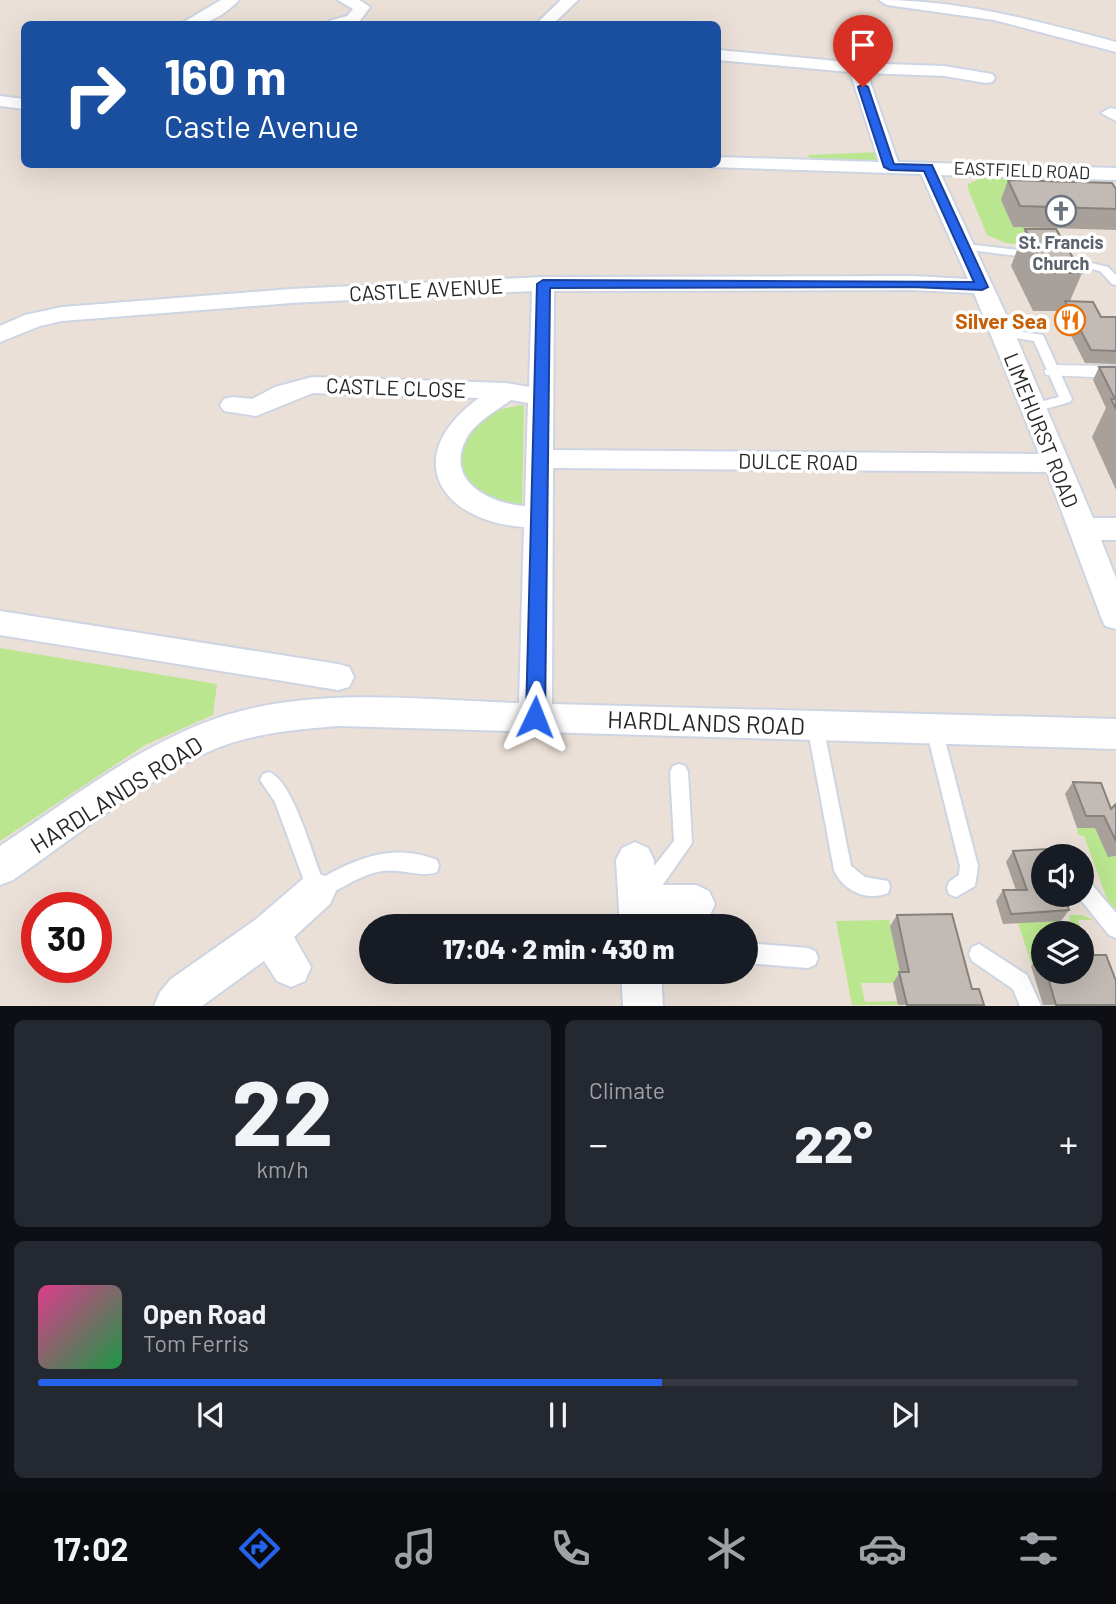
<!DOCTYPE html>
<html lang="en">
<head>
<meta charset="utf-8">
<style>
  body { margin:0; font-family:Barlow,sans-serif; background:#242831; color:#f1f3f6; height:100vh; display:flex; flex-direction:column; font-size:26px; white-space:nowrap }
  * { box-sizing:border-box; margin:0 }
  p { font-size:23px; color:#9ea1a6 }
  .icon { flex:none; width:38px; height:38px; fill:none; stroke:currentColor; stroke-width:2; stroke-linecap:round; stroke-linejoin:round }
  .map { position:relative; height:1006px; overflow:hidden }
  .sheet { display:flex; flex-direction:column; gap:14px; padding:14px; background:#0d0f14; flex:1 }
  .sheet>* { flex:none }
  .top-card { position:absolute; left:21px; top:21px; width:700px; height:147px; border-radius:10px; box-shadow:0 7px 28px #0002; background:#1a4fa0; color:#fff; overflow:hidden }
  .tools { position:absolute; left:1031px; top:844px; display:grid; gap:14px }
  .tools a { display:grid; place-items:center; width:63px; height:63px; border-radius:50%; background:#171b24; box-shadow:0 7px 28px #0002; font-size:35px }
  .speed { position:absolute; left:21px; top:892px; display:flex; gap:14px; font-size:35px; font-weight:700; text-align:center }
  .speed>* { display:grid; place-content:center; width:91px; height:91px; border-radius:50%; background:#171b24; box-shadow:0 7px 28px #0002; line-height:1 }
  .speed .limit { border:10px solid #d22; background:#fff; color:#111 }
  .pin { position:absolute; display:grid; place-items:center; width:60px; height:60px; color:#fff; margin:-72px -30px; border-radius:50% 50% 50% 0; rotate:-45deg; box-shadow:0 0 7px #0007 }
  .pin .icon { rotate:45deg }
  .me { position:absolute; width:77px; margin:-38px; rotate:2deg; stroke-linejoin:round; filter:drop-shadow(0 0 5px #0008) }
  .turn { display:flex; align-items:center; gap:24px; height:147px; padding:0 28px; font-size:32px }
  .turn .icon { width:91px; height:91px; stroke-width:2.5 }
  .turn b { display:block; font-size:49px; line-height:60px }
  .big { font-size:52px; font-weight:800; line-height:1.1 }
  .sheet .card { flex:1; display:flex; flex-direction:column; justify-content:center; gap:10px; min-width:0; padding:0 24px; border-radius:10px; background:#242831 }
  .sheet .dial { align-items:center; gap:0 }
  .dial b { font-size:91px; line-height:1 }
  .song { display:flex; align-items:center; gap:21px }
  .cover { width:84px; height:84px; border-radius:10px; background:linear-gradient(135deg,hsl(330 70% 55%),hsl(140 70% 35%)) }
  .played { height:7px; border-radius:4px; background:linear-gradient(90deg,#2563eb 60%,#363941 60%) }
  .keys { display:flex; justify-content:space-around; direction:ltr }
  .heat { display:flex; justify-content:space-between; align-items:center; font-size:38px; direction:ltr }
  .sheet .tiles { flex:1; display:grid; gap:14px; grid-template-columns:1fr 1fr }
  .card:last-child { grid-column:span 2 }
  .trip { position:absolute; left:359px; top:914px; width:399px; height:70px; border-radius:35px; background:#171b24; box-shadow:0 7px 28px #0002; font-weight:800; line-height:70px; text-align:center }
  .dock { display:flex; height:112px; justify-content:space-around; align-items:center; background:#090b0e; color:#9ea1a6 }
  .dock .icon { width:49px; height:49px }
  .dock .on { color:#2563eb }
  .dock b { font-size:32px; color:#f1f3f6 }
  .map>svg:first-child { display:block }
  .green { fill:#bae68f }
  .lines { fill:none; stroke-linecap:round; stroke-linejoin:round }
  .service-casing { stroke:#cdd4e2; stroke-width:4 }
  .pedestrian-casing { stroke:#cdd4e2; stroke-width:3 }
  .minor-casing { stroke:#cdd4e2; stroke-width:4 }
  .service { fill:#fff; fill-rule:evenodd }
  .pedestrian { fill:#fff; fill-rule:evenodd }
  .minor { fill:#fff; fill-rule:evenodd }
  .wall { fill:#a7a09b }
  .building { fill:#c2bab4; stroke:#88827e; stroke-width:2 }
  .route { fill:#2563eb; stroke:#184099; stroke-width:2 }
  .labels { text-anchor:middle; dominant-baseline:central; stroke-width:7; stroke-linejoin:round; paint-order:stroke }
  .far-street-label { font-size:18px; fill:#272727; stroke:#fff }
  .far-worship-label { font-size:18px; font-weight:bold; fill:#5b616d; stroke:#fff }
  .street-label { font-size:21px; fill:#272727; stroke:#fff }
  .food-label { font-size:21px; font-weight:bold; fill:#c56008; stroke:#fff; text-anchor:end }
  .near-street-label { font-size:24px; fill:#272727; stroke:#fff }
</style>
</head>
<body>
<div class="map">
<svg width="1116" height="1006" viewBox="0 0 1116 1006">
  <rect width="100%" height="100%" fill="#ebe0d7"/>
  <!-- green -->
  <g class="green">
    <path d="M879,152L880,158C864,168 830,161 811,161L808,155Z"/>
    <path d="M984,177H1033L1047,201L1001,200L1013,227L1057,228L1068,249L1006,243L987,235L968,189V184Z"/>
    <path d="M524,405L522,508C481,498 475,500 457,459C473,418 480,411 524,405Z"/>
    <path d="M0,648L217,684L213,715L145,745L0,841Z"/>
    <path d="M1077,828H1105L1108,857L1116,856V909L1108,902L1084,836L1078,835Z"/>
    <path d="M1011,901L1055,921L1070,922L1069,915H1083L1093,920H1078L1096,968L1082,967V933H1043V966H1032Z"/>
    <path d="M889,920L904,983H861L865,1002L908,1001L917,1005H852L836,921Z"/>
  </g>
  <g class="lines">
    <!-- service casing -->
    <g class="service-casing">
      <g id="service">
        <path d="M966,244L1034,252L1039,255L1034,258L962,249L961,247Z"/>
        <path d="M1058,255L1108,267L1116,275V285L1112,284L1100,271L1054,260V256Z"/>
        <path d="M1001,328L1043,335L1072,399L1070,402L1034,412L1029,411L1028,408L1029,405L1059,397L1034,341L997,335L995,332Z"/>
        <path d="M815,718L821,720L823,725L851,866L865,877L888,881L890,887L888,893C867,902 842,890 834,870L807,725L809,720Z"/>
        <path d="M934,722L940,724L942,729L978,866L975,886L956,897L949,894L947,888L949,882L959,875L960,866L926,729L928,724Z"/>
        <path d="M679,764L685,766L688,772L692,843L650,903L643,905L636,903L634,896L636,889L674,841L670,772L673,766Z"/>
        <path d="M269,772C293,781 312,854 322,878C358,857 395,843 437,860L439,866L437,872C423,878 399,868 382,871C358,875 339,891 317,900L310,897L275,802L260,780L263,774Z"/>
        <path d="M1082,878L1089,881L1116,913V938L1109,935L1076,894H1082Z"/>
        <path d="M696,895L703,897L715,926H695L686,904L689,897Z"/>
        <path d="M746,943L808,948L815,951L818,958L815,965L808,968L746,963Z"/>
        <path d="M979,944L1027,975L1041,1006H1020L1013,989L972,961L969,954L972,947Z"/>
      </g>
    </g>
    <!-- pedestrian casing -->
    <g class="pedestrian-casing">
      <path id="pedestrian" d="M1053,365L1116,366V378L1046,375L1044,371Z"/>
    </g>
    <!-- minor casing -->
    <g class="minor-casing">
      <g id="minor">
        <path d="M221,0H239C225,15 202,29 182,23Z"/>
        <path d="M338,0H359L370,7L359,22L327,24L329,21L347,16L353,9Z"/>
        <path d="M561,0H578L553,24H536Z"/>
        <path d="M879,0C961,0 1037,21 1116,42V52L994,20L887,5Z"/>
        <path d="M718,50L857,63L944,66L992,74L995,78L992,82L986,83L944,76L867,73L898,162L1116,168V180L941,175L1015,334L1093,518H1116V540H1101L1116,578V629L1105,626L1101,617L1047,472L553,468L552,704L1116,719V749L339,726C299,729 255,733 217,748C146,778 77,836 13,880L0,885V846C65,803 129,753 201,724C300,684 414,700 519,703L524,527C438,521 400,455 479,398L313,393L256,416L224,411L220,405L224,399L233,397L252,399L275,387L312,377L506,383L529,387L532,291L291,303L62,321L40,326L0,342V326L25,315L62,307L291,289L543,277L912,276L968,279L921,174L711,167L709,164H718V157L879,162L850,72L718,60ZM912,290L974,293L1039,454L553,450L554,291ZM511,400L528,403L525,506C491,504 444,482 466,439C475,422 496,411 511,400Z"/>
        <path d="M0,96L24,99V109L0,106Z"/>
        <path d="M1110,108L1116,109V121L1101,113Z"/>
        <path d="M0,611L338,664L349,667L354,677L349,687L338,690L0,635Z"/>
        <path d="M635,842L648,848L654,860L655,885H696L709,891L715,904L709,917L696,923L620,926L616,860L622,848Z"/>
        <path d="M317,873L330,878L336,891L330,904L294,937L311,967L305,981L291,987L277,981L264,961L202,1006H154L160,992L171,979L255,920L304,878Z"/>
        <path d="M621,971H661L663,1006H623Z"/>
      </g>
    </g>
    <!-- service -->
    <use href="#service" class="service"/>
    <!-- pedestrian -->
    <use href="#pedestrian" class="pedestrian"/>
    <!-- minor -->
    <use href="#minor" class="minor"/>
  </g>
  <!-- wall -->
  <g class="wall">
    <path d="M1008,180L1116,189V230L1013,227L1001,200Z"/>
    <path d="M1025,229L1082,273L1070,301L1101,317H1116V364L1085,363L1060,314L1061,311H1033L1011,266Z"/>
    <path d="M1099,367H1116V490L1092,437L1106,408L1093,380Z"/>
    <path d="M1073,782L1111,809L1116,804V856L1108,857L1095,828H1077L1065,794Z"/>
    <path d="M1013,851L1069,910L1061,921L1003,924L996,901L1003,890H1016L1006,862Z"/>
    <path d="M897,915L972,989L984,1005H898L893,983L900,972L890,926Z"/>
    <path d="M1041,954H1043V971H1082L1116,1005H1043L1031,966Z"/>
  </g>
  <!-- building -->
  <g class="building">
    <path d="M1008,180L1112,183L1116,189V209L1020,206Z"/>
    <path d="M1025,229H1056L1082,273H1048Z"/>
    <path d="M1065,301L1093,302L1101,317H1116V351L1091,350Z"/>
    <path d="M1099,367H1116V399H1115Z"/>
    <path d="M1111,399H1116V409Z"/>
    <path d="M1073,782L1101,783L1111,809L1116,804V841L1104,816H1086Z"/>
    <path d="M1048,849L1050,856H1043V894H1064L1069,910L1011,914L1003,890H1027L1013,851Z"/>
    <path d="M952,914L972,989H979L984,1005H907L899,972H909L897,915Z"/>
    <path d="M1082,955H1106L1116,981V1005H1056L1046,971H1082Z"/>
  </g>
  <!-- route -->
  <path class="route" d="M863,84L868,87L894,164L932,165L988,287L982,290L912,287L550,288L545,717L542,723H528L526,717L537,284L543,280L974,282L924,171L890,170L884,167L858,87Z"/>
  <!-- icons -->
  <defs>
    <g id="church-ring" transform="scale(1.575)"><circle r="9.5" fill="#fff" stroke="#6b7280" stroke-width="1.5"/><path d="M-1.2-6h2.4v3.5h3.3v2.4h-3.3V6h-2.4V-.1h-3.3v-2.4h3.3Z" fill="#6b7280"/></g>
    <g id="restaurant-ring" transform="scale(1.575)"><circle r="9.5" fill="#fff" stroke="#e8710a" stroke-width="1.5"/><path d="M-5-6h1v4h1v-4h1v4h1v-4h1v5L-1.5 .5V6h-2V.5L-5-1ZM5-6V6H3V1.5H1.5Q1.5-4 5-6Z" fill="#e8710a"/></g>
  </defs>
  <g fill-rule="evenodd">
    <use href="#church-ring" x="1061" y="211"/>
    <use href="#restaurant-ring" x="1070" y="320"/>
  </g>
  <g class="labels">
    <!-- far-street labels -->
    <g class="far-street-label">
      <text transform="translate(1022 170) rotate(2)">EASTFIELD ROAD</text>
    </g>
    <!-- far-worship labels -->
    <g class="far-worship-label">
      <text x="1061" y="242">St. Francis<tspan x="1061" dy="21">Church</tspan></text>
    </g>
    <!-- street labels -->
    <g class="street-label">
      <text transform="translate(426 289) rotate(-3)">CASTLE AVENUE</text>
      <text transform="translate(396 387) rotate(2)">CASTLE CLOSE</text>
      <text transform="translate(1042 430) rotate(68)">LIMEHURST ROAD</text>
      <text transform="translate(798 461) rotate(1)">DULCE ROAD</text>
    </g>
    <!-- food labels -->
    <g class="food-label">
      <text x="1047" y="320">Silver Sea</text>
    </g>
    <!-- near-street labels -->
    <g class="near-street-label">
      <text transform="translate(706 722) rotate(2)">HARDLANDS ROAD</text>
      <text transform="translate(116 794) rotate(-32)">HARDLANDS ROAD</text>
    </g>
  </g>
</svg>
<div class="tools">
<a><svg class="icon" aria-label="sound" viewBox="0 0 24 24"><path d="M4 9h4l5-4v14l-5-4H4zM17 9q2 3 0 6"/></svg></a>
<a><svg class="icon" aria-label="layers" viewBox="0 0 24 24"><path d="M12 4l9 5-9 5-9-5zM3 14l9 5 9-5"/></svg></a>
</div>
<div class="speed"><div class="limit">30</div></div>
<div class="pin" style="left:863px;top:87px;background:#d93025"><svg class="icon" aria-label="arrive" viewBox="0 0 24 24"><path d="M6 21V4h12l-3 4 3 4H6"/></svg></div>
<svg class="me" style="left:535px;top:717px" viewBox="-20 -20 40 40"><path d="M0-17L14 15 0 8-14 15z" fill="#2563eb" stroke="#fff" stroke-width="4"/></svg>
<div class="trip">17:04 · 2 min · 430 m</div>
<div class="top-card">
<div class="turn"><svg class="icon" aria-label="right" viewBox="0 0 24 24"><path d="M7 20v-9h11M14 6l5 5-5 5"/></svg><div><b>160 m</b>Castle Avenue</div></div>
</div>
</div>
<section class="sheet">
<div class="tiles">
<div class="card dial"><b>22</b><p>km/h</p></div>
<div class="card"><p>Climate</p>
<div class="heat"><a>−</a><b class="big">22°</b><a>+</a></div>
</div>
<div class="card">
<div class="song"><i class="cover"></i><div><b>Open Road</b><p>Tom Ferris</p></div></div>
<div class="played"></div>
<div class="keys"><svg class="icon" aria-label="previous" viewBox="0 0 24 24"><path d="M18 5L8 12l10 7zM5 5v14"/></svg><svg class="icon" aria-label="pause" viewBox="0 0 24 24"><path d="M8 5v14M16 5v14"/></svg><svg class="icon" aria-label="next" viewBox="0 0 24 24"><path d="M6 5l10 7-10 7zM19 5v14"/></svg></div>
</div>
</div>
</section>
<nav class="dock">
<b>17:02</b>
<svg class="icon on" aria-label="directions" viewBox="0 0 24 24"><path d="M12 3l9 9-9 9-9-9zM9 14v-3h6M13 9l2 2-2 2"/></svg>
<svg class="icon" aria-label="music" viewBox="0 0 24 24"><path d="M9 18V5l10-2v13"/><circle cx="6" cy="18" r="3"/><circle cx="16" cy="16" r="3"/></svg>
<svg class="icon" aria-label="phone" viewBox="0 0 24 24"><path d="M5 4h4l2 5-3 2q2 4 5 5l2-3 5 2v4C11 20 4 13 5 4z"/></svg>
<svg class="icon" aria-label="climate" viewBox="0 0 24 24"><path d="M12 3v18M4 7l16 10M4 17L20 7"/></svg>
<svg class="icon" aria-label="car" viewBox="0 0 24 24"><path d="M5 17H2v-5l4-1 3-4h7l3 4 3 1v5h-3M9 17h6M6 11h13"/><circle cx="7" cy="17" r="2"/><circle cx="17" cy="17" r="2"/></svg>
<svg class="icon" aria-label="filters" viewBox="0 0 24 24"><path d="M4 7h16M4 17h16"/><circle cx="9" cy="7" r="2"/><circle cx="15" cy="17" r="2"/></svg>
</nav>
</body>
</html>
